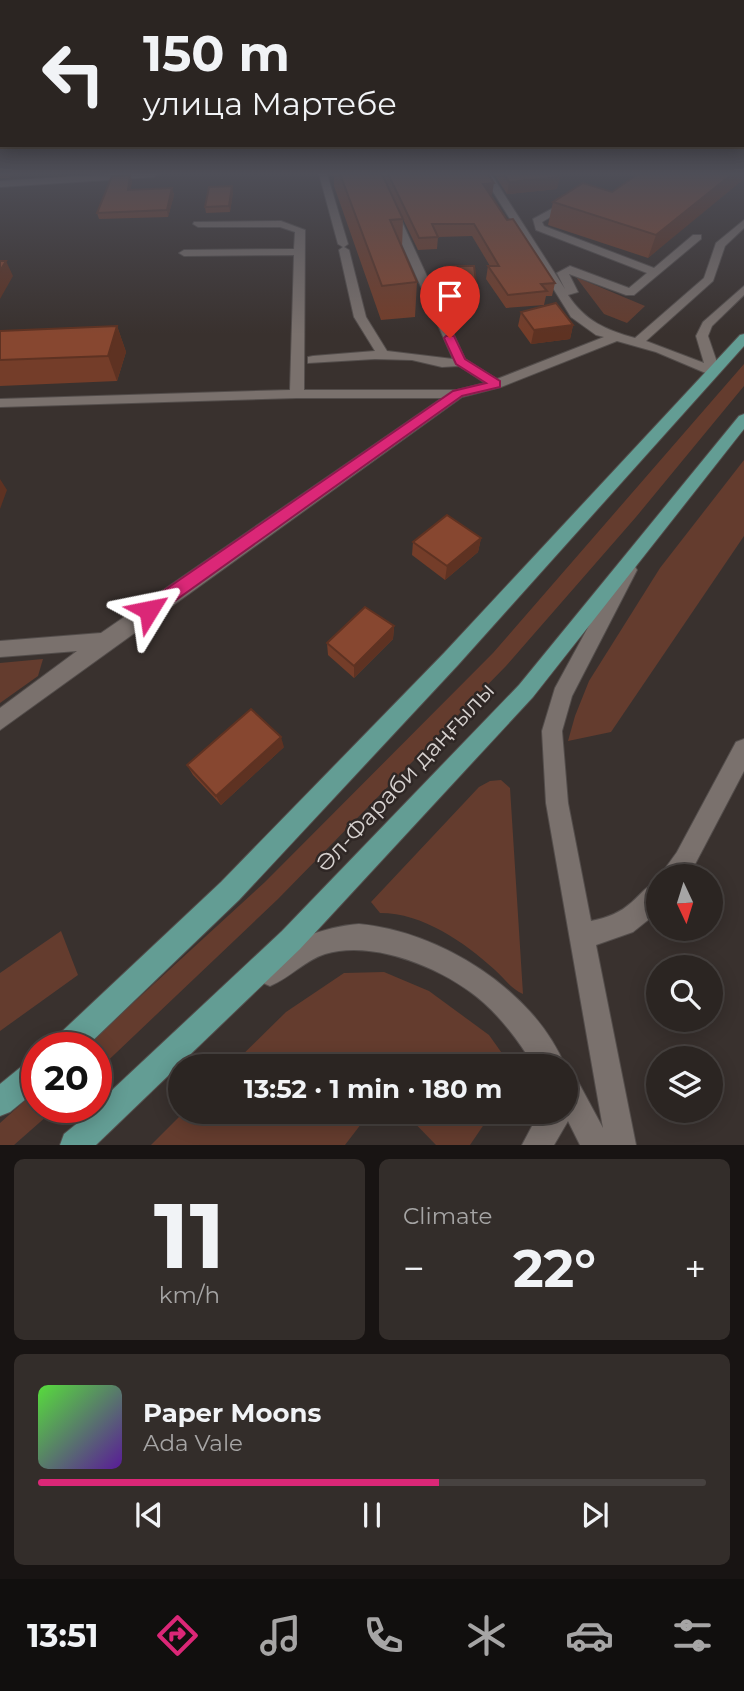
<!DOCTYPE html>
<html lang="en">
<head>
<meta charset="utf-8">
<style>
  body { margin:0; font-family:Montserrat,sans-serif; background:#332d2a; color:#f1f3f6; height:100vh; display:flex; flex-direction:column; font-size:26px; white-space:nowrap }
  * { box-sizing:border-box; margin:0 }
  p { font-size:23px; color:#a6a5a5 }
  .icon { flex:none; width:38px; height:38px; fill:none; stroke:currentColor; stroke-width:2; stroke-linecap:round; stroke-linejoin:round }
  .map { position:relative; height:1145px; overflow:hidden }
  .sheet { display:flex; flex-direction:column; gap:14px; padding:14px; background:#181413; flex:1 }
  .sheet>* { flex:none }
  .top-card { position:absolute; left:0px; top:0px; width:746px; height:147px; box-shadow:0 4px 18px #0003,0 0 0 2px #474240; background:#2b2522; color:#f1f3f6; overflow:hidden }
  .needle { width:46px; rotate:176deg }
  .tools { position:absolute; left:646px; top:864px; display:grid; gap:14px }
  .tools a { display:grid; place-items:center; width:77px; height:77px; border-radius:50%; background:#2b2522; box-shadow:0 4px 18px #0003,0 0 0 2px #474240; font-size:35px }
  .speed { position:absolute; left:21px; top:1032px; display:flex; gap:14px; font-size:35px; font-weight:700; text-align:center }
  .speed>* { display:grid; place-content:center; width:91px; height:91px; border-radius:50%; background:#2b2522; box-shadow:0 4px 18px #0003,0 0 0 2px #474240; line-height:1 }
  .speed .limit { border:10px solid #d22; background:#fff; color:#111 }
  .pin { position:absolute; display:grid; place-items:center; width:60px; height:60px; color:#fff; margin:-72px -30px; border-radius:50% 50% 50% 0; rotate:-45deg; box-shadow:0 0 7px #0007 }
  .pin .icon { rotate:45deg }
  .me { position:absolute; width:77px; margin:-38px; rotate:55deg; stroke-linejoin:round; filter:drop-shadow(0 0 5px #0008) }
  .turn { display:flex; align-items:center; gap:24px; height:147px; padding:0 28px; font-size:32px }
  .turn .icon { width:91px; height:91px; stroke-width:2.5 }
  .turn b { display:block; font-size:49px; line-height:60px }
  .big { font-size:52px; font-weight:700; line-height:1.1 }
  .sheet .tile { flex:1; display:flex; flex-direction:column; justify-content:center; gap:10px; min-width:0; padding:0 24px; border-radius:10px; background:#332d2a }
  .sheet .dial { align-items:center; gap:0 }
  .dial b { font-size:91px; line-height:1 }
  .song { display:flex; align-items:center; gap:21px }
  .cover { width:84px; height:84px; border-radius:10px; background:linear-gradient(135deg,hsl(110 70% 55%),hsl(270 70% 35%)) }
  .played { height:7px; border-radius:4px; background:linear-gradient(90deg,#db2777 60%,#474240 60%) }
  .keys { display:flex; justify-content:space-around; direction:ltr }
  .heat { display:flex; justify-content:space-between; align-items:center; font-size:38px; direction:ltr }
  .sheet .tiles { flex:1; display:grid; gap:14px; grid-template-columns:1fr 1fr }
  .tile:last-child { grid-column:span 2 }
  .trip { position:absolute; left:168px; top:1054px; width:410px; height:70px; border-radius:35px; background:#2b2522; box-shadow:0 4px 18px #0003,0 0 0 2px #474240; font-weight:700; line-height:70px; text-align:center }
  .menu { display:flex; height:112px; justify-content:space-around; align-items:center; background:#110f0e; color:#a6a5a5 }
  .menu .icon { width:49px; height:49px }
  .menu .current { color:#db2777 }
  .menu b { font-size:32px; color:#f1f3f6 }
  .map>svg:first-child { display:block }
  .green { fill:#643c2e }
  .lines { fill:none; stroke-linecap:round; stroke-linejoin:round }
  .minor-casing { stroke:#534d4b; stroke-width:2 }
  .major-casing { stroke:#534d4b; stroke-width:2 }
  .minor { fill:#7a716d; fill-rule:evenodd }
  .major { fill:#639d94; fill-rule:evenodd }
  .wall { fill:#743d29 }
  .shaded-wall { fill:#5e3222 }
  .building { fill:#874730; stroke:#5e3222; stroke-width:2 }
  .route { fill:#db2777; stroke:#8e194d; stroke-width:2 }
  .labels { text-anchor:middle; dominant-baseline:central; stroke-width:5; stroke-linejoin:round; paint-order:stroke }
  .near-street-label { font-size:23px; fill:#d6d1cf; stroke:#2f2725 }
</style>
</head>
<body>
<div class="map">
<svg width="744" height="1145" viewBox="0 0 744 1145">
  <rect width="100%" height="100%" fill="#39312e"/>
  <!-- green -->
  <g class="green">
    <path d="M576,277L645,306L627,323L604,314Z"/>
    <path d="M744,364V386L636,517L506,666L278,899L96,1072V1048H84L265,882L493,653Z"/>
    <path d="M744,460V536L611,732L568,741L575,716L589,681L660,568Z"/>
    <path d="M43,659L38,676L0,703V663Z"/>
    <path d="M490,781L501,780L510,788L523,994C510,988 505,979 495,970C464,942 423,913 380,913L371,902L479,787Z"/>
    <path d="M61,931L78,975L0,1031V973Z"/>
    <path d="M384,972L429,991L489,1035L511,1066H231L286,1012L344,973Z"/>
    <path d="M37,1090V1108H56L14,1145H0V1123Z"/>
    <path d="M185,1111H371L345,1145H151Z"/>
    <path d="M403,1111H493L470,1145H436Z"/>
  </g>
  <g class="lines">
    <!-- minor casing -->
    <g class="minor-casing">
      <g id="minor">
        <path d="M112,174H158L154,177L0,187V181Z"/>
        <path d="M319,174H327L348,244L344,247L349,250L366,317L387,351L453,359L371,174H380L465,359L497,379L604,337L596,335L571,317L482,174H491L565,289L557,273L570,266L629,288L647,273L536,230L533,219L568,200L576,202L542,222L544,226L654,268L693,235H701V239L634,295H626L569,274L578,292L568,295C585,321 606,330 635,338L704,278L716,243L744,220V228L725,246L713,281L646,341L704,363L696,336L703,322L744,286V295L712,326L708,336L720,371L713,375L708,374L656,352L617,341L501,387L462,397L0,730V708L77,651L0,657V641L101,633L442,398H297L0,407V399L290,390L294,255L184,256L179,253L184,250L294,249L295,232L280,227H198L193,224L194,222L281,221L305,230L304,390H457L485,383L459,366L442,367L412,360L375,359L308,363V357L313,356L375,351L354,317L339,250L343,247L338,244Z"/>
        <path d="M628,563L634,565L637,570L572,696L562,731L568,803L591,921C607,918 620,913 632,902C641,894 647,885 658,881V912L633,932L596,945L636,1145H580L568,1121L554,1145H522L540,1111H565V1072L575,1076L603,1128L546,803L542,731L555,688L622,565Z"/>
        <path d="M744,739V771L693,868L687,877H659L677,852L736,742Z"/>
        <path d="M359,924C439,931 534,990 565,1066H534C520,1043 504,1021 484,1003C447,970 375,939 325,954C305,960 290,978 270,986L261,982L257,973C270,943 329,926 359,924Z"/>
      </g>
    </g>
    <!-- major casing -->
    <g class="major-casing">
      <g id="major">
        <path d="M744,334V346L458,665L239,900L85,1048H51L55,1038L221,882L444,653L740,335Z"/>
        <path d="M744,414V429L533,697L300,949L96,1145H60L64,1134L96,1108V1105L282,931L519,685L739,416Z"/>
        <path d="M37,1058V1090L10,1112L0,1116V1084L27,1062Z"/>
      </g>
    </g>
    <!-- minor -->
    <use href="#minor" class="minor"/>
    <!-- major -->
    <use href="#major" class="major"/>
  </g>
  <!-- wall -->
  <g class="wall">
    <path d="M0,174H12L9,178H0Z"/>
    <path d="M330,174H488L492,195H490L507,220L555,283L552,296H546L544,305L506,308L486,279L488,266H490L472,236L438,237L437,249L418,250L403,219L402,248L417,282L415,317L381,320L334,186V176H331Z"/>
    <path d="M494,174H557V189L507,194Z"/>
    <path d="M744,174L648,258L548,225L553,202L612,192Z"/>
    <path d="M130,175L132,181L130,190L172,188L174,195L168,217L99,219L97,213Z"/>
    <path d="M233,192L230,212L206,213L205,207Z"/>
    <path d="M447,266L478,297L476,311L453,313L446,279Z"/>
    <path d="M521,312L573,325L570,339L531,344L518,326Z"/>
    <path d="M117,326L126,352L117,381L0,386V331Z"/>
    <path d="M481,538L478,552L445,580L412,555L413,542Z"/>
    <path d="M394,626L393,639L354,678L328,655L327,643Z"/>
    <path d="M284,747L221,805L193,775L187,765Z"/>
  </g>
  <!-- shaded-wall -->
  <g class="shaded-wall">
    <path d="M732,174H744V179L648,258L656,235Z"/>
    <path d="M130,175L132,181L130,196L128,190Z"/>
    <path d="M560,177L557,189L507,194L509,182Z"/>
    <path d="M494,183L492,195L481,196L483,184Z"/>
    <path d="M232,186L233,192L230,212L229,206Z"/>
    <path d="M172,188L174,195L168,217L167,210Z"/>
    <path d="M6,261L13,276L0,299V271Z"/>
    <path d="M573,325L570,339L531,344L534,330Z"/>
    <path d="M117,326L126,352L117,381L108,356Z"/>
    <path d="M0,479L7,490L0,509Z"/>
    <path d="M481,538L478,552L445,580L447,566Z"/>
    <path d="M394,626L393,639L354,678V666Z"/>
    <path d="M281,737L284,747L221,805L216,796Z"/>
  </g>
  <!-- building -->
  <g class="building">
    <path d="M340,174H382L403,219L390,220L417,282L382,286Z"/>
    <path d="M388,174H488L494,183L483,184L507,220L513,219L555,283L541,284L547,291L508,295L488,266H499L474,224H432L438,237L419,238Z"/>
    <path d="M504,174H557L560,177L509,182Z"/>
    <path d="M638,174H732L656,235L553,202L583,183L612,192Z"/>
    <path d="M130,175L128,190L172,188L167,210L97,213L112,176Z"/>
    <path d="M232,186L229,206L205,207L209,187Z"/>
    <path d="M0,261H6L0,271Z"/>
    <path d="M447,266H474L478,297L454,300Z"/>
    <path d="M556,303L573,325L534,330L521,312Z"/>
    <path d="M117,326L108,356L0,360V331Z"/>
    <path d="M447,515L481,538L447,566L413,542Z"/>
    <path d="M365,607L394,626L354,666L327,643Z"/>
    <path d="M251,709L281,737L216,796L187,765Z"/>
  </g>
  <!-- sky -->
  <linearGradient id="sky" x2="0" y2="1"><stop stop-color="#1f1b19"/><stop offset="0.52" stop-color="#4e4e57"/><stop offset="1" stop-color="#4e4e57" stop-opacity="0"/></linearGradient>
  <rect width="744" height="334" fill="url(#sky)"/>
  <!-- route -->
  <path class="route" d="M446,336H454L465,359L500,381V387L462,396L155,615H143L141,610L143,605L453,391L486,383L456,364L444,338Z"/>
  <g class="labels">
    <!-- near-street labels -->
    <g class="near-street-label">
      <text transform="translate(405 777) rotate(-47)">Әл-Фараби даңғылы</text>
    </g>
  </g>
</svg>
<div class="tools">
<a><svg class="needle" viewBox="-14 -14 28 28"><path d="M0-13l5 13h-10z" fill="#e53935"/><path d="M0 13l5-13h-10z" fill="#a6a5a5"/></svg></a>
<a><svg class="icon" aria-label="search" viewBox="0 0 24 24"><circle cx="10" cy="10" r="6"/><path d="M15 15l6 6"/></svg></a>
<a><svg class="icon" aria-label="layers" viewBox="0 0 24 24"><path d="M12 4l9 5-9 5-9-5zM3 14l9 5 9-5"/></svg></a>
</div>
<div class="speed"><div class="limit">20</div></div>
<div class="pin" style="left:450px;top:338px;background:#d93025"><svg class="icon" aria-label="arrive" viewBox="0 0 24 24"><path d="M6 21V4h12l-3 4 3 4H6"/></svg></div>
<svg class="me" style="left:149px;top:610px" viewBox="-20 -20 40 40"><path d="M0-17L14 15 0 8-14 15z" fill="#db2777" stroke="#fff" stroke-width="4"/></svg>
<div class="trip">13:52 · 1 min · 180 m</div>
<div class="top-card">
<div class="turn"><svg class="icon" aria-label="left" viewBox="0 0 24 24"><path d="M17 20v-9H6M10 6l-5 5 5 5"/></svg><div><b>150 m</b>улица Мартебе</div></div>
</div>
</div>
<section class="sheet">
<div class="tiles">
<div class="tile dial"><b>11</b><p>km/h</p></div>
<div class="tile"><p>Climate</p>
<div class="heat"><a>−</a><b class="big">22°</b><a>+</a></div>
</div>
<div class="tile">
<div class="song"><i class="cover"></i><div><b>Paper Moons</b><p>Ada Vale</p></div></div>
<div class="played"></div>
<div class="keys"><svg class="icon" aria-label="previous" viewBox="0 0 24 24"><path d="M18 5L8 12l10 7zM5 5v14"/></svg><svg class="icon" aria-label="pause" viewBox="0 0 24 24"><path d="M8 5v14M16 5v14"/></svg><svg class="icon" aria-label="next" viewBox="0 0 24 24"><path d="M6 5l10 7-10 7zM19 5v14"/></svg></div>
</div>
</div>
</section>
<nav class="menu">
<b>13:51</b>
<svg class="icon current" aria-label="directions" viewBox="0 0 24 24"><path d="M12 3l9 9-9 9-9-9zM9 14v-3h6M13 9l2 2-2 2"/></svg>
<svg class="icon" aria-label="music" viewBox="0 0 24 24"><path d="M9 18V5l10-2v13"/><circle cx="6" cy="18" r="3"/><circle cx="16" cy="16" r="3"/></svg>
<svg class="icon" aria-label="phone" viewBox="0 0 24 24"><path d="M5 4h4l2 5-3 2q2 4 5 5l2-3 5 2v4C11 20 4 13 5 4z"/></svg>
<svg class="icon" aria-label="climate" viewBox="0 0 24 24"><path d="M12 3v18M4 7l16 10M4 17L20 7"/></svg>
<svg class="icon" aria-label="car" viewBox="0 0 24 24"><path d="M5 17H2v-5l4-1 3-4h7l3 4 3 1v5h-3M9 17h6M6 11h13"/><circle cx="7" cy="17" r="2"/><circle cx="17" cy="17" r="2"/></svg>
<svg class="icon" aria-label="filters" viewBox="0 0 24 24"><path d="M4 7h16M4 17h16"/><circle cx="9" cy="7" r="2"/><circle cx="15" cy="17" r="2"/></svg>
</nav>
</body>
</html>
